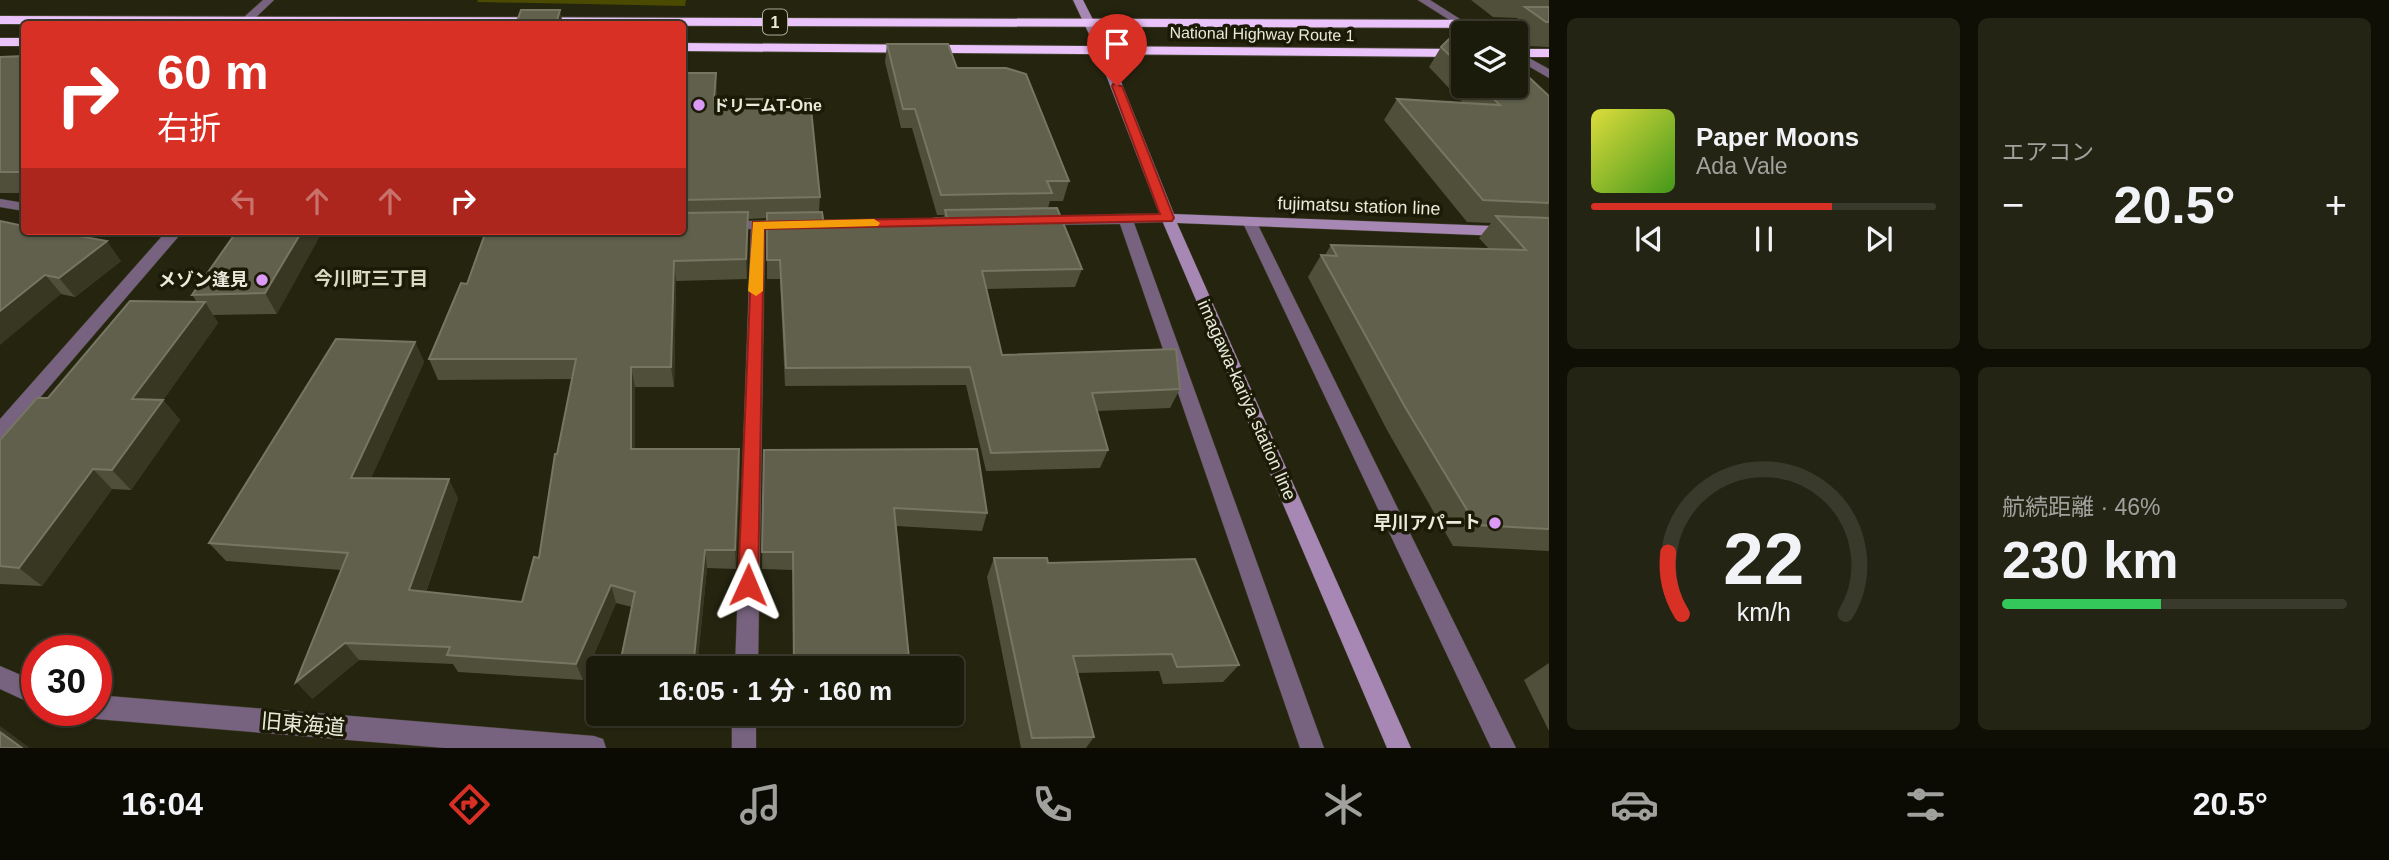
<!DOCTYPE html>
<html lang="ja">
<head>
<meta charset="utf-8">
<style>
  body { margin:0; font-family:Helvetica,"Noto Sans JP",sans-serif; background:#242414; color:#f1f3f6; height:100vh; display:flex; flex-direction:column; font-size:26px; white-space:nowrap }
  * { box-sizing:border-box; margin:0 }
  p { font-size:23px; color:#a0a19d }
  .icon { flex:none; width:38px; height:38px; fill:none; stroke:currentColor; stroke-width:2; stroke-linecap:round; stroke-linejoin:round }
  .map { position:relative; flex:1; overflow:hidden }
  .sheet { display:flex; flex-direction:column; gap:18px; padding:18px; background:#0f0f06; width:840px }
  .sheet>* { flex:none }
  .hud { position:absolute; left:21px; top:21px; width:665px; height:214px; border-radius:7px; box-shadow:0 2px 5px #0004,0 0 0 2px #39392c; background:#d93025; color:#fff; overflow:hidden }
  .fabs { position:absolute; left:1451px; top:21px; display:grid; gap:14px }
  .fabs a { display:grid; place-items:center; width:77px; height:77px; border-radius:7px; background:#1b1b0b; box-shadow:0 2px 5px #0004,0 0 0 2px #39392c; font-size:35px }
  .speed { position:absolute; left:21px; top:635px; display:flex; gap:14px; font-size:35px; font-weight:700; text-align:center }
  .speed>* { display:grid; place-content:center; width:91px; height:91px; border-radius:50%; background:#1b1b0b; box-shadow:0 2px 5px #0004,0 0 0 2px #39392c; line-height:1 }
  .speed .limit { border:10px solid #d22; background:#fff; color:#111 }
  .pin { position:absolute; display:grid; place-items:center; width:60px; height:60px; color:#fff; margin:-72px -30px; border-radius:50% 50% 50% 0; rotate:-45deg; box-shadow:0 0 7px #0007 }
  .pin .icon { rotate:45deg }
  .me { position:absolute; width:77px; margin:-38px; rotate:1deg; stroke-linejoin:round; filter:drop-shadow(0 0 5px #0008) }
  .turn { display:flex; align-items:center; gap:24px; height:147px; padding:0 21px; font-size:32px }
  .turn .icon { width:91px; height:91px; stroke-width:2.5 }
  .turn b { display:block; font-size:49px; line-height:60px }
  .lanes { display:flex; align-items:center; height:66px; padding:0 21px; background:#0003; justify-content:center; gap:35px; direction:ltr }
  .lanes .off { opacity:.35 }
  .big { font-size:52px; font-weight:700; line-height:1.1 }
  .sheet .widget { flex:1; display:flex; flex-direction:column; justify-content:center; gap:10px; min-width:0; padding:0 24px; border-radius:10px; background:#242414 }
  .sheet .dial { align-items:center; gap:0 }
  .dial svg { height:182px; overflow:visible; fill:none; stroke:#39392c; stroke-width:7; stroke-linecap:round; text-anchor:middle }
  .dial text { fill:#f1f3f6; stroke:none }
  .song { display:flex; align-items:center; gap:21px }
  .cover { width:84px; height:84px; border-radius:10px; background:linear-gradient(135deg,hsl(60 70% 55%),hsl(100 70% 35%)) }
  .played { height:7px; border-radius:4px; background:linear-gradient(90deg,#d93025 70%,#39392c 70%) }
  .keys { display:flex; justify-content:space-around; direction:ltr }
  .heat { display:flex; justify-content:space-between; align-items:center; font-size:38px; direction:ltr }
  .charge { height:10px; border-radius:5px; background:linear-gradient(90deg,#34c759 46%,#39392c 0) }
  .sheet .tiles { flex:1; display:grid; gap:18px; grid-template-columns:repeat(2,1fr) }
  .trip { position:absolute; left:586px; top:656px; width:378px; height:70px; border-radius:7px; background:#1b1b0b; box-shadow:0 2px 5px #0004,0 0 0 2px #39392c; font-weight:700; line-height:70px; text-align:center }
  .tab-bar { display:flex; height:112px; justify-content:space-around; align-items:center; background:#0b0b04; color:#a0a19d }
  .tab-bar .icon { width:49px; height:49px }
  .tab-bar .active { color:#d93025 }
  .tab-bar b { font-size:32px; color:#f1f3f6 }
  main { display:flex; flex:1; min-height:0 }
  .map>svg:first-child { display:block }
  .green { fill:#4b4a01 }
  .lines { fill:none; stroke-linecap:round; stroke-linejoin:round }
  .street-casing { stroke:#40402c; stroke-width:1 }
  .secondary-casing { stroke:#40402c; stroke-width:1 }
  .highway-casing { stroke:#40402c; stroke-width:2 }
  .street { fill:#77637f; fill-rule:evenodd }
  .secondary { fill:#a788b5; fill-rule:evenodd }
  .highway { fill:#eac3fb; fill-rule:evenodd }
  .wall { fill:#50503a }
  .shaded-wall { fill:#373722 }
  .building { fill:#60604c; stroke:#767662; stroke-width:2 }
  .route { fill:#d93025; stroke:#8d1f18; stroke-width:2 }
  .slow { fill:#f59e0b }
  .poi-dot { fill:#da9af6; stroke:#1a1a06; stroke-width:2.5 }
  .labels { text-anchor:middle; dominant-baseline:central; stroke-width:7; stroke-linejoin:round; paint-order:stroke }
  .shield { fill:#1a1a06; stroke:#abab9c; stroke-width:2 }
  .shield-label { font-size:16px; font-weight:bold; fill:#e9e9dc }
  .far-street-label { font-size:16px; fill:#e9e9dc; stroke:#1a1a06 }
  .far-poi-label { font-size:16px; font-weight:bold; fill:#e9e9dc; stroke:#1a1a06; text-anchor:start }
  .street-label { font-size:18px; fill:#e9e9dc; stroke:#1a1a06 }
  .poi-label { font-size:18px; font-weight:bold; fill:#e9e9dc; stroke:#1a1a06; text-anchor:end }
  .neighbourhood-label { font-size:19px; font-weight:bold; fill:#d9dac0; stroke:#1a1a06 }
  .near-street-label { font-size:21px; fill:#e9e9dc; stroke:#1a1a06 }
</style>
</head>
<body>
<main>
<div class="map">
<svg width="1549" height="748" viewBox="0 0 1549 748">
  <rect width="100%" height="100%" fill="#24240f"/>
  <!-- green -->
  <path class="green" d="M478,0H686L685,6L477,2Z"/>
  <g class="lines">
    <!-- street casing -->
    <g class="street-casing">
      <g id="street">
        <path d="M263,0H274L250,23H242V19Z"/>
        <path d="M1418,0H1430L1482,33H1470Z"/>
        <path d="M1516,51L1549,69V78L1516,59Z"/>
        <path d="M0,199L24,203V211L0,207Z"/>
        <path d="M1125,214H1168L1175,218L1168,222L1134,223L1324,748H1300L1120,224L1039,225L1032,221L1039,217Z"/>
        <path d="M1249,217L1256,221L1516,748H1491L1242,221Z"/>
        <path d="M892,219L897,220L899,223L897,226L765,229L758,668H735L751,229L682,230V222Z"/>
        <path d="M159,231H288L281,236H179L7,436L0,438V419L163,235Z"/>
        <path d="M0,666L37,682V706L0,689Z"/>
        <path d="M96,695L594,736L603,739L606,748H445L96,719L88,715L85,710H96Z"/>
        <rect x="732" y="714" width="24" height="34"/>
      </g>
    </g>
    <!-- secondary casing -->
    <g class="secondary-casing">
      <path id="secondary" d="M1073,0H1083L1108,49L1174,214L1549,228V238L1177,223L1411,748H1387L1161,218L1096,49Z"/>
    </g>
    <!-- highway casing -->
    <g class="highway-casing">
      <g id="highway">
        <path d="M0,16L1549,20V28L0,24Z"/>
        <rect x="0" y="38" width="24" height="8"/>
        <path d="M682,43L1463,49V57L682,51Z"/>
        <rect x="1516" y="49" width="33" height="8"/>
      </g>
    </g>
    <!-- street -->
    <use href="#street" class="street"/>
    <!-- secondary -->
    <use href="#secondary" class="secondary"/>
    <!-- highway -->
    <use href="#highway" class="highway"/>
  </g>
  <!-- wall -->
  <g class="wall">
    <path d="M1471,0H1549V47L1530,46L1516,35V33H1513L1510,31L1518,18L1493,17Z"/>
    <path d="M1463,39V86H1516L1549,96V551L1453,546L1387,430L1308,277L1321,255H1325L1331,245L1489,249L1479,238L1491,223L1467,222L1384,120L1397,99L1463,103L1429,67L1441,47Z"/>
    <path d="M887,44L957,68L1069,181L1063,201H1050L1048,208L1082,269L1075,287L987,289L1002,355L1180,389L1170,408L1097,411L1108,450L1100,468L986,471L966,385L785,386L780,279H767V218L748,219L747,279L676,281L674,387H635V449H739L740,468L736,569L707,568L697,668H619L632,607L616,603L583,680L458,672L453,664L359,660L312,699L341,570L226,561L209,543L415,342L424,362L371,478L458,498L426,592L522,602L539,558L557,454L572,379L438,380L429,359L467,284L682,231V73H716L717,99L820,197L819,212L824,225L935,220V218H943L944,215H937L912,128H901L885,62Z"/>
    <path d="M24,56V193H0V57Z"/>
    <path d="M0,221L121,261L75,297L61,294Z"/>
    <path d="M237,231L277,314L213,315L218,323L163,400L180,420L131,490L112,489L42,586L0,584V440L48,398L197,302L192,295Z"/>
    <path d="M764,450L987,513L982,531L896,526L910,668H793V570L762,569Z"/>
    <path d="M994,558L1048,563L1239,665L1223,682L1163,684L1159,671L1077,673L1094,737L1086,748H1021L987,577Z"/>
    <path d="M1549,663V731L1524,680Z"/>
  </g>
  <!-- shaded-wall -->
  <g class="shaded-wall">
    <path d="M560,10L563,24H556Z"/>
    <path d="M716,73L717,91L715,118L714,99Z"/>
    <path d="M748,212V232L747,279L746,259Z"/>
    <path d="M302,231H323L277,314L265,293Z"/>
    <path d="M107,241L121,261L75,297L59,278Z"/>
    <path d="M674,261L676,281L674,387L671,367Z"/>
    <path d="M45,275L61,294L0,345V311Z"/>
    <path d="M205,302L218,323L163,400L180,420L131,490L112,470L132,399Z"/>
    <path d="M415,342L424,362L362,498L351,478Z"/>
    <path d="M631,367L635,387V469L631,449Z"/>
    <path d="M739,449L740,468L736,569L735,550Z"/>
    <path d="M93,469L112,489L42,586L19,568Z"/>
    <path d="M449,479L458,498L420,608L409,590Z"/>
    <path d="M705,550L707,568L697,668H693Z"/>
    <path d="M611,585L616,603L583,680L576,664Z"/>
    <path d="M345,643L359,660L312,699L296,682Z"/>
    <path d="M0,726L30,748H22L0,732Z"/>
  </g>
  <!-- building -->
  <g class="building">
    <path d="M1525,7H1549V22H1546Z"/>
    <path d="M521,10H560L556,24H516Z"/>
    <path d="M1449,39H1463V68L1441,47Z"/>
    <path d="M887,44H948L957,68H1006L1026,74L1069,181H1047L1052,193L941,195L915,109H903Z"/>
    <path d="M24,56V172H0V57Z"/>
    <path d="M1516,65L1549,96V203L1483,200L1397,99L1500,105L1480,86H1516Z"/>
    <path d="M682,73H716L714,99H810L820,197L682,200Z"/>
    <path d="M1057,208L1082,269L982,271L1002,355L1176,349L1180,389L1092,393L1108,450L991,453L970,367L786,368L780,260H767V213L822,212L824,225L936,220L935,218H947L945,210Z"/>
    <path d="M748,212L746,259L674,261L671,367H631V449H739L735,550H705L693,668H619L635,592L611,585L576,664L447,655L450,647L345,643L296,682L348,553L209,543L336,339L415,342L351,478L449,479L409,590L522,602L534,557L539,558L555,454H557L576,359H429L461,283L467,284L486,231H682V213Z"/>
    <path d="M1496,216L1549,218V529L1476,525L1405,407L1321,255L1337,256L1331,245L1526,250Z"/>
    <path d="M0,221L24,226V231H52L107,241L59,278L45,275L0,311Z"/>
    <path d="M237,231H302L265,293L192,295Z"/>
    <path d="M130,301L205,302L132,399L163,400L112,470L93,469L19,568L0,566V440L37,398H48Z"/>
    <path d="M977,449L987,513L894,508L910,668H794L793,552H762L764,450Z"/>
    <path d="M994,558H1047L1048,563L1195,559L1239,665L1177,667L1172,654L1073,656L1094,737L1032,738Z"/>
    <path d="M0,732L22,748H0Z"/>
  </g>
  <!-- route -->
  <path class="route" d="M1113,84L1122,86L1174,218L1172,221L764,229L758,585L755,592L748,594L741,592L738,585L753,222L1160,214L1112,86Z"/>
  <!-- slow -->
  <path class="slow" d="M874,219L880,223L878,226L764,229L763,291L756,296L748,291L753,222Z"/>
  <!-- markers -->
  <g class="poi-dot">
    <circle cx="699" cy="105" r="7"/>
    <circle cx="262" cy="280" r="7"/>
    <circle cx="1495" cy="523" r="7"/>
  </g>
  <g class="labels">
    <!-- shield labels -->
    <rect class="shield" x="763" y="9.5" width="24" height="25" rx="5"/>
    <g class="shield-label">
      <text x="775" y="22">1</text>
    </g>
    <!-- far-street labels -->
    <g class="far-street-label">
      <text transform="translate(1262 34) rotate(1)">National Highway Route 1</text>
    </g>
    <!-- far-poi labels -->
    <g class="far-poi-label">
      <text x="713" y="105">ドリームT-One</text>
    </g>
    <!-- street labels -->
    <g class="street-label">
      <text transform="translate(1359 206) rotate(2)">fujimatsu station line</text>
      <text transform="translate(1247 400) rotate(66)">imagawa-kariya station line</text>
    </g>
    <!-- poi labels -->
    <g class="poi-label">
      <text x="248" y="280">メゾン逢見</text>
      <text x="1481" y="523">早川アパート</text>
    </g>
    <!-- neighbourhood labels -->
    <g class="neighbourhood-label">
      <text x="371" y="278">今川町三丁目</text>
    </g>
    <!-- near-street labels -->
    <g class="near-street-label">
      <text transform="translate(303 724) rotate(5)">旧東海道</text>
    </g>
  </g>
</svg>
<div class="fabs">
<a><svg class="icon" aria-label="layers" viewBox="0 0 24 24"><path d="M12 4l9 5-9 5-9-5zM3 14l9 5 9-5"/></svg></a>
</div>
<div class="speed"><div class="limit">30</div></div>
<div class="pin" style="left:1117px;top:86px;background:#d93025"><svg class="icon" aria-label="arrive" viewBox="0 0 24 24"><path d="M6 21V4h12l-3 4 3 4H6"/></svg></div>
<svg class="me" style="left:748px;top:585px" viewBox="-20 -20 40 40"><path d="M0-17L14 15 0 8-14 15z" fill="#d93025" stroke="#fff" stroke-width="4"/></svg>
<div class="trip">16:05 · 1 分 · 160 m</div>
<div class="hud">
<div class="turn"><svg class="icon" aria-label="right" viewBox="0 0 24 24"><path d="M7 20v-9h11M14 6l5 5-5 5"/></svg><div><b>60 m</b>右折</div></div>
<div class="lanes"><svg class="icon off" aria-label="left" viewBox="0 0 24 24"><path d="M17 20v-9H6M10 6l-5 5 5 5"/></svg><svg class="icon off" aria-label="ahead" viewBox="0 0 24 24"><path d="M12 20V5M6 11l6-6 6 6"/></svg><svg class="icon off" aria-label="ahead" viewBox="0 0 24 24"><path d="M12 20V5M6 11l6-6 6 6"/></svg><svg class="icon" aria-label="right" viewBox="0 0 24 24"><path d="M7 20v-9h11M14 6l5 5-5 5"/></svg></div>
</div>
</div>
<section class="sheet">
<div class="tiles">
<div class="widget">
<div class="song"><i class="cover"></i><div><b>Paper Moons</b><p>Ada Vale</p></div></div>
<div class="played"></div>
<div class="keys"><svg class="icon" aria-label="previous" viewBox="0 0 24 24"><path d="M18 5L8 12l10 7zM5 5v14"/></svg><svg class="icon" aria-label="pause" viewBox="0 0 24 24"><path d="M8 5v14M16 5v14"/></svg><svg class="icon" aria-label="next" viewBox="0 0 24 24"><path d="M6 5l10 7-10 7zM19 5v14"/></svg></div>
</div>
<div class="widget"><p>エアコン</p>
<div class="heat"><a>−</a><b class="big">20.5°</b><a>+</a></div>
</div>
<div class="widget dial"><svg viewBox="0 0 100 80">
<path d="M14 69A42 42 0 1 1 86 69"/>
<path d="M14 69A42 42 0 0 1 8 42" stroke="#d93025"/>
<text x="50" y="56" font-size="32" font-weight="700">22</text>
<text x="50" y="72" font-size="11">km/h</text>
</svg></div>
<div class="widget"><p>航続距離 · 46%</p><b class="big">230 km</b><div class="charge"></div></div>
</div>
</section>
</main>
<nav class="tab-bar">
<b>16:04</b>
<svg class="icon active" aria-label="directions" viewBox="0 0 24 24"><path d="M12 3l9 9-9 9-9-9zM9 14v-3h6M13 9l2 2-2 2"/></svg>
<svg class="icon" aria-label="music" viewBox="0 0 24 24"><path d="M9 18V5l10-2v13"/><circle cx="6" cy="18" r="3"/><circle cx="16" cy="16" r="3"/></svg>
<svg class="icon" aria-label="phone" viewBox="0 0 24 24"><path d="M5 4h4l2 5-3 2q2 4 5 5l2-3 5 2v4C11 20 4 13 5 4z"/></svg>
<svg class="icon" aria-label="climate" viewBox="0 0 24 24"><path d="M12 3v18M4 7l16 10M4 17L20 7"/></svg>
<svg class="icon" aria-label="car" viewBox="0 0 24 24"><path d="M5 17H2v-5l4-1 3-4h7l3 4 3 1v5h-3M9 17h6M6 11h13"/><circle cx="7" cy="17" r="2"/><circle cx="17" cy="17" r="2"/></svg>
<svg class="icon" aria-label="filters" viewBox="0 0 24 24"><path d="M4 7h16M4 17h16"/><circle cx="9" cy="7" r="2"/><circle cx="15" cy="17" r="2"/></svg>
<b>20.5°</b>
</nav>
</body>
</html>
